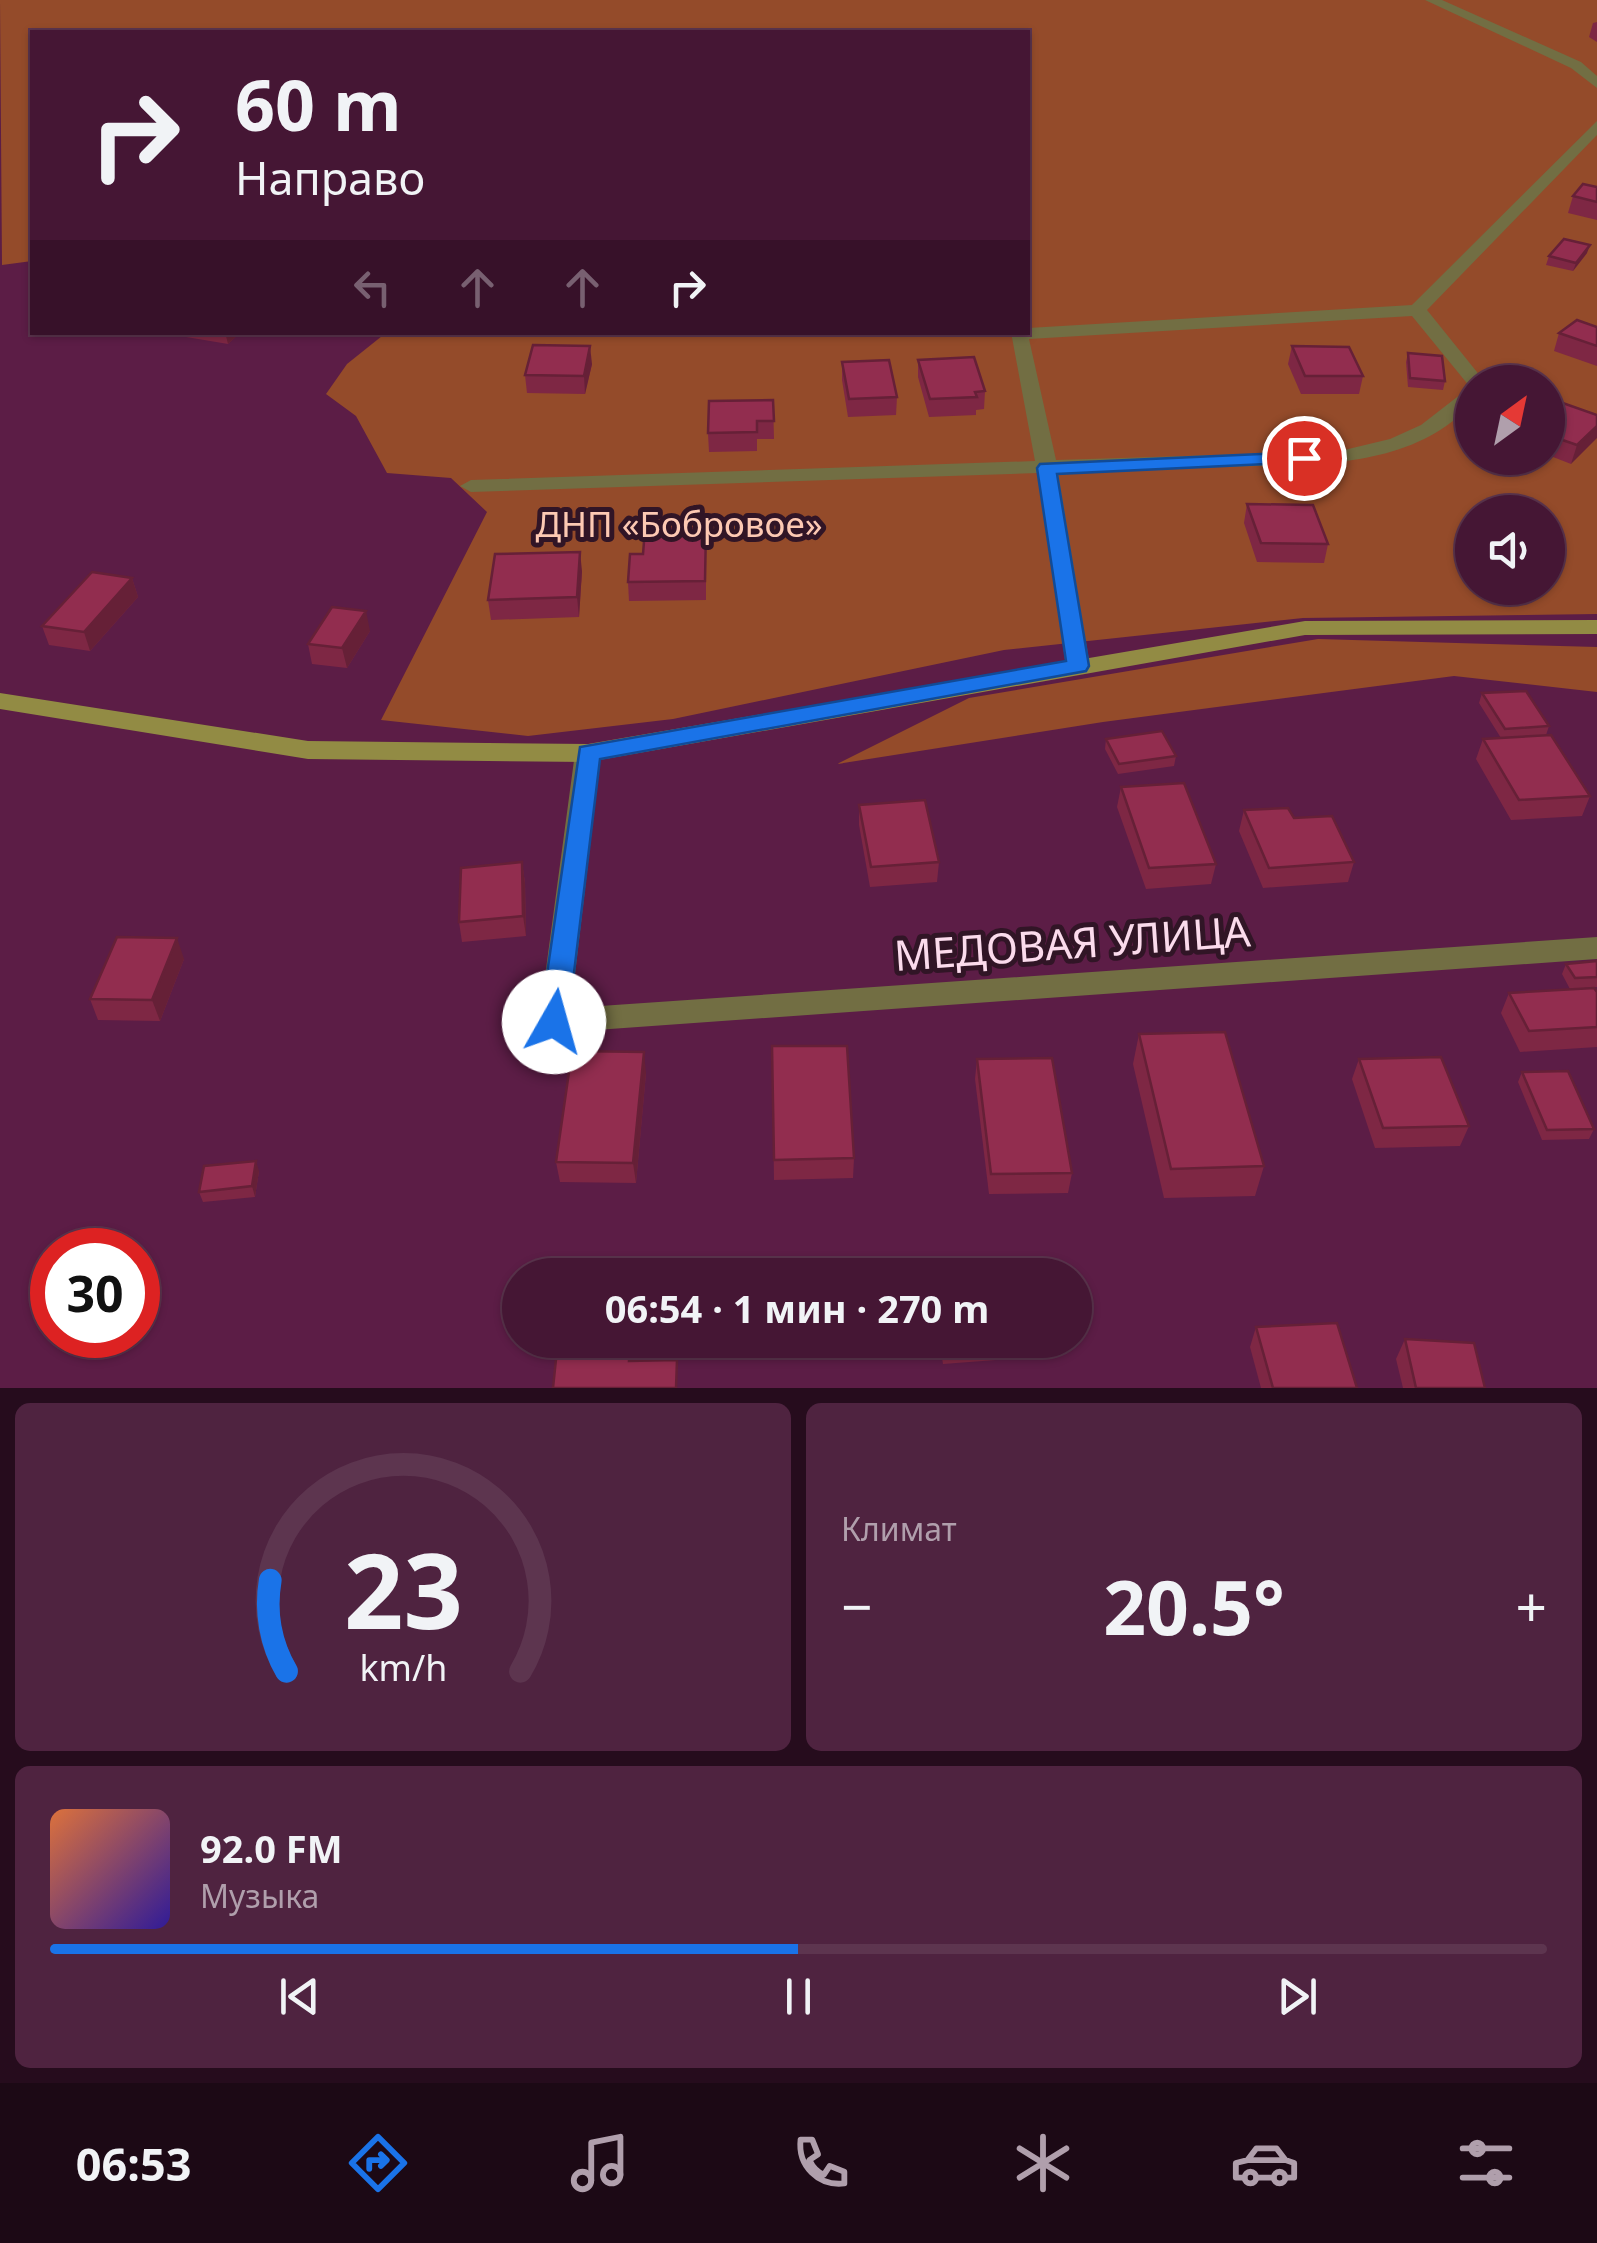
<!DOCTYPE html>
<html lang="ru">
<head>
<meta charset="utf-8">
<style>
  body { margin:0; font-family:"Noto Sans",sans-serif; background:#4f2340; color:#f1f3f6; height:100vh; display:flex; flex-direction:column; font-size:38px; white-space:nowrap }
  * { box-sizing:border-box; margin:0 }
  p { font-size:32px; color:#b09fac }
  .icon { flex:none; width:55px; height:55px; fill:none; stroke:currentColor; stroke-width:2; stroke-linecap:round; stroke-linejoin:round }
  .map { position:relative; height:1388px; overflow:hidden }
  .side { display:flex; flex-direction:column; gap:15px; padding:15px; background:#260c1d; flex:1 }
  .side>* { flex:none }
  .top-card { position:absolute; left:30px; top:30px; width:1000px; height:305px; border-radius:0px; box-shadow:0 2px 8px #0004,0 0 0 2px #5d354f; background:#451634; color:#f1f3f6; overflow:hidden }
  .needle { width:65px; rotate:33deg }
  .buttons { position:absolute; left:1455px; top:365px; display:grid; gap:20px }
  .buttons a { display:grid; place-items:center; width:110px; height:110px; border-radius:50%; background:#451634; box-shadow:0 2px 8px #0004,0 0 0 2px #5d354f; font-size:50px }
  .speed { position:absolute; left:30px; top:1228px; display:flex; gap:20px; font-size:50px; font-weight:700; text-align:center }
  .speed>* { display:grid; place-content:center; width:130px; height:130px; border-radius:50%; background:#451634; box-shadow:0 2px 8px #0004,0 0 0 2px #5d354f; line-height:1 }
  .speed .limit { border:15px solid #d22; background:#fff; color:#111 }
  .pin { position:absolute; display:grid; place-items:center; width:85px; height:85px; color:#fff; margin:-42px; border:5px solid #fff; border-radius:50%; box-shadow:0 2px 10px #0007 }
  .me { position:absolute; width:110px; margin:-55px; rotate:7deg; stroke-linejoin:round; filter:drop-shadow(0 0 8px #0008) }
  .turn { display:flex; align-items:center; gap:35px; height:210px; padding:0 40px; font-size:45px }
  .turn .icon { width:130px; height:130px; stroke-width:2.5 }
  .turn b { display:block; font-size:70px; line-height:85px }
  .lanes { display:flex; align-items:center; height:95px; padding:0 40px; background:#0003; justify-content:center; gap:50px; direction:ltr }
  .lanes .off { opacity:.35 }
  .big { font-size:75px; font-weight:700; line-height:1.1 }
  .side .widget { flex:1; display:flex; flex-direction:column; justify-content:center; gap:15px; min-width:0; padding:0 35px; border-radius:15px; background:#4f2340 }
  .side .dial { align-items:center; gap:0 }
  .dial svg { height:260px; overflow:visible; fill:none; stroke:#5d354f; stroke-width:7; stroke-linecap:round; text-anchor:middle }
  .dial text { fill:#f1f3f6; stroke:none }
  .song { display:flex; align-items:center; gap:30px }
  .cover { width:120px; height:120px; border-radius:15px; background:linear-gradient(135deg,hsl(20 70% 55%),hsl(250 70% 35%)) }
  .played { height:10px; border-radius:5px; background:linear-gradient(90deg,#1a73e8 50%,#5d354f 50%) }
  .keys { display:flex; justify-content:space-around; direction:ltr }
  .heat { display:flex; justify-content:space-between; align-items:center; font-size:55px; direction:ltr }
  .side .tiles { flex:1; display:grid; gap:15px; grid-template-columns:1fr 1fr }
  .widget:last-child { grid-column:span 2 }
  .trip { position:absolute; left:502px; top:1258px; width:590px; height:100px; border-radius:50px; background:#451634; box-shadow:0 2px 8px #0004,0 0 0 2px #5d354f; font-weight:700; line-height:100px; text-align:center }
  .menu { display:flex; height:160px; justify-content:space-around; align-items:center; background:#1c0915; color:#b09fac }
  .menu .icon { width:70px; height:70px }
  .menu .on { color:#1a73e8 }
  .menu b { font-size:45px; color:#f1f3f6 }
  .map>svg:first-child { display:block }
  .green { fill:#944b2a; fill-rule:evenodd }
  .lines { fill:none; stroke-linecap:round; stroke-linejoin:round }
  .minor { fill:#726e43; fill-rule:evenodd }
  .secondary { fill:#928b44; fill-rule:evenodd }
  .wall { fill:#7e2744 }
  .shaded-wall { fill:#662037 }
  .building { fill:#922d4f; stroke:#662037; stroke-width:2.5 }
  .route { fill:#1a73e8; stroke:#114b97; stroke-width:2.5 }
  .labels { text-anchor:middle; dominant-baseline:central; stroke-width:10; stroke-linejoin:round; paint-order:stroke }
  .park-label { font-size:35px; fill:#fdc9b3; stroke:#311526 }
  .near-street-label { font-size:42px; fill:#fbdbec; stroke:#311526 }
</style>
</head>
<body>
<div class="map">
<svg width="1597" height="1388" viewBox="0 0 1597 1388">
  <rect width="100%" height="100%" fill="#5c1d46"/>
  <!-- green -->
  <g class="green">
    <path d="M0,0H1597V614L1303,618L1004,650L673,719L528,736L381,720L487,512L451,478L387,473L356,416L326,394L347,364L387,332H1028V32H32V261L2,265ZM1472,382H1548V458H1472ZM1472,512H1548V588H1472Z"/>
    <path d="M1318,639L1597,647V692L1454,676L1103,722L837,764L969,698Z"/>
  </g>
  <g class="lines">
    <!-- minor -->
    <g class="minor">
      <path d="M1425,0H1442L1581,62L1597,76V88L1571,68Z"/>
      <path d="M1597,121V135L1427,310L1485,382H1472V403C1410,472 1305,464 1220,467C1166,469 1112,471 1058,473L1090,666L1087,671H1069L1066,666L1037,473L471,492L460,486L471,480L1035,461L1011,332H1028V328L1412,305ZM1412,316L1470,387L1421,425L1390,439L1340,451L1056,460L1029,339Z"/>
      <path d="M588,744L601,753L571,1008L1597,937V959L554,1033L543,1030L539,1021L575,753Z"/>
    </g>
    <!-- secondary -->
    <path class="secondary" d="M1597,620V634L1305,635L588,762L308,759L0,709V693L308,741L588,744L1305,621Z"/>
  </g>
  <!-- wall -->
  <g class="wall">
    <path d="M1597,22V42L1589,37L1593,23Z"/>
    <path d="M1597,187V220L1568,213L1573,196Z"/>
    <path d="M1587,253L1573,271L1546,265L1549,256Z"/>
    <path d="M1597,327V366L1554,351L1559,333Z"/>
    <path d="M185,332H241L228,344L186,337Z"/>
    <path d="M1292,346L1363,376L1359,394H1301L1288,364Z"/>
    <path d="M1408,353L1445,381L1443,390L1408,387L1406,362Z"/>
    <path d="M918,360L985,391L984,409L976,410V415L929,417L918,377Z"/>
    <path d="M842,362L897,397L896,415L848,417L842,380Z"/>
    <path d="M592,364L585,394L527,393L525,375Z"/>
    <path d="M773,400L774,439H757V451L709,452L708,433Z"/>
    <path d="M1548,409L1597,415L1571,464L1548,455Z"/>
    <path d="M1247,504L1328,544L1324,563L1257,562L1244,523Z"/>
    <path d="M706,528V600L629,601L628,582L643,554Z"/>
    <path d="M582,571L579,617L491,620L488,600Z"/>
    <path d="M132,578L138,597L90,651L49,645L42,626Z"/>
    <path d="M370,631L347,668L312,664L308,644Z"/>
    <path d="M1482,693L1549,726L1546,735L1590,796L1582,816L1511,820L1476,759L1483,739L1501,738L1479,703Z"/>
    <path d="M1106,739L1176,756L1174,766L1118,774L1105,749Z"/>
    <path d="M1121,787L1216,864L1211,884L1146,889L1117,807Z"/>
    <path d="M859,805L939,862L937,882L870,887L859,825Z"/>
    <path d="M1244,810L1294,818L1354,862L1348,882L1263,888L1239,831Z"/>
    <path d="M522,862L525,883L526,936L462,942L459,922Z"/>
    <path d="M184,959L160,1021L98,1020L90,999Z"/>
    <path d="M1597,961V987L1570,989L1562,974L1566,964Z"/>
    <path d="M1597,992V1047L1520,1052L1501,1013L1509,993Z"/>
    <path d="M1139,1034L1264,1166L1255,1196L1164,1198L1133,1064Z"/>
    <path d="M772,1046L854,1158L853,1178L774,1180Z"/>
    <path d="M977,1059L1072,1173L1068,1193L989,1194L975,1079Z"/>
    <path d="M1359,1059L1469,1126L1460,1146L1375,1148L1352,1079Z"/>
    <path d="M1522,1072L1594,1129L1589,1139L1542,1140L1518,1082Z"/>
    <path d="M646,1073L636,1183L560,1182L556,1162Z"/>
    <path d="M259,1171L255,1197L203,1202L199,1192Z"/>
    <path d="M1256,1327L1357,1388H1261L1250,1347Z"/>
    <path d="M1405,1339L1485,1388H1403L1396,1359Z"/>
    <path d="M939,1340H999L996,1360L943,1364Z"/>
  </g>
  <!-- shaded-wall -->
  <g class="shaded-wall">
    <path d="M1590,245L1587,253L1573,271L1576,263Z"/>
    <path d="M225,332H241L228,344Z"/>
    <path d="M590,346L592,364L585,394L584,376Z"/>
    <path d="M1597,426V438L1571,464L1577,445Z"/>
    <path d="M580,552L582,571L579,617L577,597Z"/>
    <path d="M132,578L138,597L90,651L84,632Z"/>
    <path d="M366,611L370,631L347,668L342,648Z"/>
    <path d="M522,862L525,883L526,936L523,916Z"/>
    <path d="M177,938L184,959L160,1021L152,1000Z"/>
    <path d="M644,1052L646,1073L636,1183L633,1163Z"/>
    <path d="M256,1161L259,1171L255,1197L252,1186Z"/>
  </g>
  <!-- building -->
  <g class="building">
    <path d="M1583,184L1597,187V202L1573,196Z"/>
    <path d="M1564,239L1590,245L1576,263L1549,256Z"/>
    <path d="M1577,320L1597,327V346L1559,333Z"/>
    <path d="M533,345L590,346L584,376L525,375Z"/>
    <path d="M1292,346L1349,347L1363,376H1305Z"/>
    <path d="M1408,353L1442,356L1445,381L1410,378Z"/>
    <path d="M974,357L985,391L975,392L977,397L930,399L918,360Z"/>
    <path d="M889,360L897,397L849,399L842,362Z"/>
    <path d="M773,400L774,421H757V432L708,433L709,401Z"/>
    <path d="M1557,401L1597,415V426L1577,445L1548,435V409Z"/>
    <path d="M1247,504L1313,505L1328,544L1261,543Z"/>
    <path d="M706,528L705,581L628,582L630,554H643L645,529Z"/>
    <path d="M580,552L577,597L488,600L495,554Z"/>
    <path d="M92,572L132,578L84,632L42,626Z"/>
    <path d="M332,607L366,611L342,648L308,644Z"/>
    <path d="M1526,691L1549,726L1505,729L1482,693Z"/>
    <path d="M1162,731L1176,756L1119,764L1106,739Z"/>
    <path d="M1551,735L1590,796L1519,800L1483,739Z"/>
    <path d="M1184,783L1216,864L1149,868L1121,787Z"/>
    <path d="M925,800L939,862L871,867L859,805Z"/>
    <path d="M1288,808L1294,818L1332,816L1354,862L1269,868L1244,810Z"/>
    <path d="M522,862L523,916L459,922L461,868Z"/>
    <path d="M117,937L177,938L152,1000L90,999Z"/>
    <path d="M1597,961V977L1575,978L1566,964Z"/>
    <path d="M1594,988L1597,992V1027L1529,1031L1509,993Z"/>
    <path d="M1225,1032L1264,1166L1171,1169L1139,1034Z"/>
    <path d="M772,1046H847L854,1158L774,1160Z"/>
    <path d="M572,1051L644,1052L633,1163L556,1162Z"/>
    <path d="M1441,1057L1469,1126L1383,1128L1359,1059Z"/>
    <path d="M1052,1058L1072,1173L991,1174L977,1059Z"/>
    <path d="M1568,1071L1594,1129L1547,1130L1522,1072Z"/>
    <path d="M256,1161L252,1186L199,1192L204,1166Z"/>
    <path d="M986,1270L987,1275L934,1274Z"/>
    <path d="M1337,1323L1357,1388H1273L1256,1327Z"/>
    <path d="M1405,1339L1474,1343L1485,1388H1416Z"/>
    <path d="M558,1340H630L629,1361L677,1360L676,1388H553Z"/>
    <path d="M945,1340H999L945,1344Z"/>
  </g>
  <!-- route -->
  <path class="route" d="M1304,452L1310,454V462L1057,474L1089,666L1086,671L600,759L568,1022L564,1029L554,1033L544,1029L540,1022L580,747L1066,661L1037,468L1040,464Z"/>
  <g class="labels">
    <!-- park labels -->
    <g class="park-label">
      <text x="679" y="523">ДНП «Бобровое»</text>
    </g>
    <!-- near-street labels -->
    <g class="near-street-label">
      <text transform="translate(1072 942) rotate(-4)">МЕДОВАЯ УЛИЦА</text>
    </g>
  </g>
</svg>
<div class="buttons">
<a><svg class="needle" viewBox="-14 -14 28 28"><path d="M0-13l5 13h-10z" fill="#e53935"/><path d="M0 13l5-13h-10z" fill="#b09fac"/></svg></a>
<a><svg class="icon" aria-label="sound" viewBox="0 0 24 24"><path d="M4 9h4l5-4v14l-5-4H4zM17 9q2 3 0 6"/></svg></a>
</div>
<div class="speed"><div class="limit">30</div></div>
<div class="pin" style="left:1304px;top:458px;background:#d93025"><svg class="icon" aria-label="arrive" viewBox="0 0 24 24"><path d="M6 21V4h12l-3 4 3 4H6"/></svg></div>
<svg class="me" style="left:554px;top:1022px" viewBox="-20 -20 40 40"><circle r="19" fill="#fff"/><path d="M0-13L10 11 0 6-10 11z" fill="#1a73e8"/></svg>
<div class="trip">06:54 · 1 мин · 270 m</div>
<div class="top-card">
<div class="turn"><svg class="icon" aria-label="right" viewBox="0 0 24 24"><path d="M7 20v-9h11M14 6l5 5-5 5"/></svg><div><b>60 m</b>Направо</div></div>
<div class="lanes"><svg class="icon off" aria-label="left" viewBox="0 0 24 24"><path d="M17 20v-9H6M10 6l-5 5 5 5"/></svg><svg class="icon off" aria-label="ahead" viewBox="0 0 24 24"><path d="M12 20V5M6 11l6-6 6 6"/></svg><svg class="icon off" aria-label="ahead" viewBox="0 0 24 24"><path d="M12 20V5M6 11l6-6 6 6"/></svg><svg class="icon" aria-label="right" viewBox="0 0 24 24"><path d="M7 20v-9h11M14 6l5 5-5 5"/></svg></div>
</div>
</div>
<section class="side">
<div class="tiles">
<div class="widget dial"><svg viewBox="0 0 100 80">
<path d="M14 69A42 42 0 1 1 86 69"/>
<path d="M14 69A42 42 0 0 1 9 41" stroke="#1a73e8"/>
<text x="50" y="56" font-size="32" font-weight="700">23</text>
<text x="50" y="72" font-size="11">km/h</text>
</svg></div>
<div class="widget"><p>Климат</p>
<div class="heat"><a>−</a><b class="big">20.5°</b><a>+</a></div>
</div>
<div class="widget">
<div class="song"><i class="cover"></i><div><b>92.0 FM</b><p>Музыка</p></div></div>
<div class="played"></div>
<div class="keys"><svg class="icon" aria-label="previous" viewBox="0 0 24 24"><path d="M18 5L8 12l10 7zM5 5v14"/></svg><svg class="icon" aria-label="pause" viewBox="0 0 24 24"><path d="M8 5v14M16 5v14"/></svg><svg class="icon" aria-label="next" viewBox="0 0 24 24"><path d="M6 5l10 7-10 7zM19 5v14"/></svg></div>
</div>
</div>
</section>
<nav class="menu">
<b>06:53</b>
<svg class="icon on" aria-label="directions" viewBox="0 0 24 24"><path d="M12 3l9 9-9 9-9-9zM9 14v-3h6M13 9l2 2-2 2"/></svg>
<svg class="icon" aria-label="music" viewBox="0 0 24 24"><path d="M9 18V5l10-2v13"/><circle cx="6" cy="18" r="3"/><circle cx="16" cy="16" r="3"/></svg>
<svg class="icon" aria-label="phone" viewBox="0 0 24 24"><path d="M5 4h4l2 5-3 2q2 4 5 5l2-3 5 2v4C11 20 4 13 5 4z"/></svg>
<svg class="icon" aria-label="climate" viewBox="0 0 24 24"><path d="M12 3v18M4 7l16 10M4 17L20 7"/></svg>
<svg class="icon" aria-label="car" viewBox="0 0 24 24"><path d="M5 17H2v-5l4-1 3-4h7l3 4 3 1v5h-3M9 17h6M6 11h13"/><circle cx="7" cy="17" r="2"/><circle cx="17" cy="17" r="2"/></svg>
<svg class="icon" aria-label="filters" viewBox="0 0 24 24"><path d="M4 7h16M4 17h16"/><circle cx="9" cy="7" r="2"/><circle cx="15" cy="17" r="2"/></svg>
</nav>
</body>
</html>
